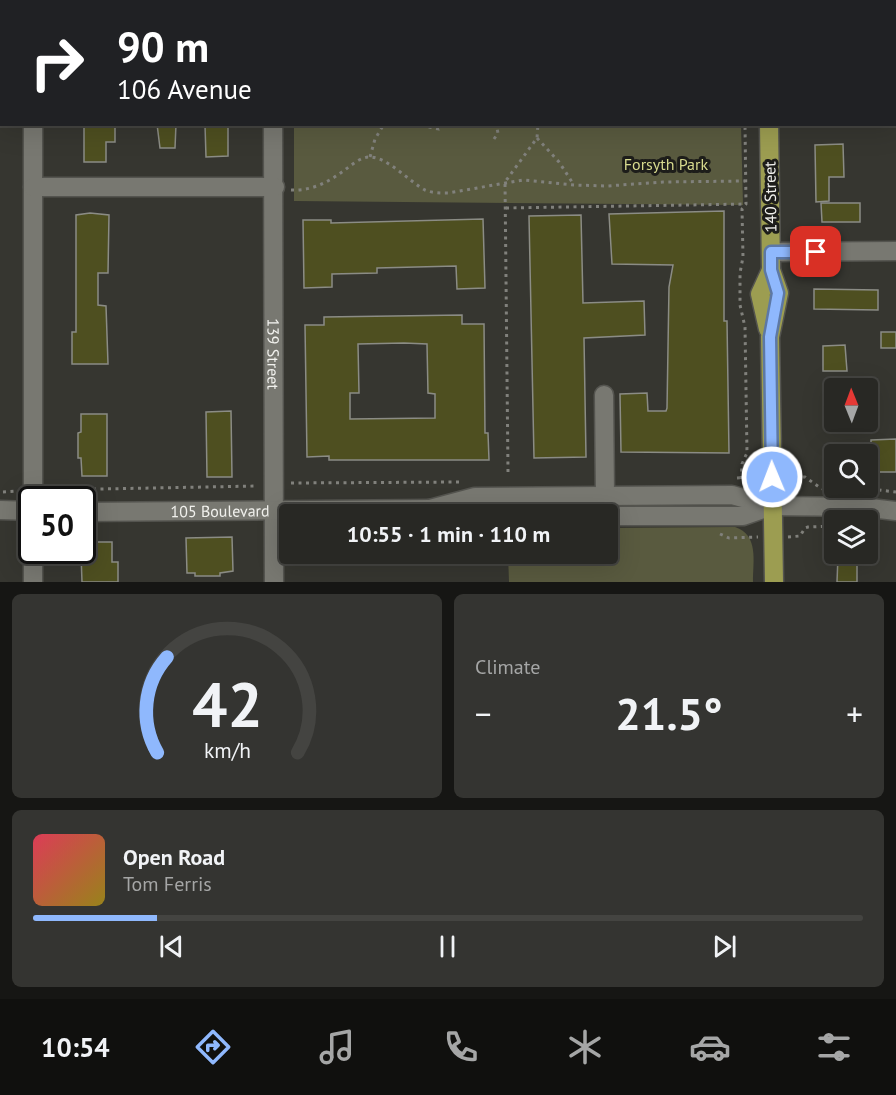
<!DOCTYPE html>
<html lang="en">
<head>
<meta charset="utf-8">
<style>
  body { margin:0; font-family:"PT Sans",sans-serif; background:#343431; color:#f1f3f6; height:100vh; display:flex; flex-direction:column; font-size:22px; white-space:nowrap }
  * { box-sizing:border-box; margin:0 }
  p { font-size:20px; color:#a5a6a6 }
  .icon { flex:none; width:33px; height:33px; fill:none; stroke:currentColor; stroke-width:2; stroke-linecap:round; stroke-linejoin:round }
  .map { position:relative; height:582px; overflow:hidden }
  .details { display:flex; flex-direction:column; gap:12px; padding:12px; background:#161614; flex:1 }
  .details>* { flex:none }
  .top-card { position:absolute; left:0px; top:0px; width:897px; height:126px; box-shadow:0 6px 24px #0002,0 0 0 2px #444441; background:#202124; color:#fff; overflow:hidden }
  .needle { width:39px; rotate:359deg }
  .controls { position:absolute; left:824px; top:378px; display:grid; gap:12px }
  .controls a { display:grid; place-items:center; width:54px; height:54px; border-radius:6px; background:#282824; box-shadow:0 6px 24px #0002,0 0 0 2px #444441; font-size:30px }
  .speed { position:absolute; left:18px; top:486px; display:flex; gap:12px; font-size:30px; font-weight:700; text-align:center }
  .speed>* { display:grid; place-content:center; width:78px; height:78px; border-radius:50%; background:#282824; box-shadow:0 6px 24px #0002,0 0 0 2px #444441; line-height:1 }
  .speed .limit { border:3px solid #111; border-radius:9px; background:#fff; color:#111 }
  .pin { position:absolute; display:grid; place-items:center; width:51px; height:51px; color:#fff; margin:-26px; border-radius:12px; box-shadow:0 3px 9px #0006 }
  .me { position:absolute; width:66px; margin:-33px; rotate:359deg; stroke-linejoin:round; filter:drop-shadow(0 0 4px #0008) }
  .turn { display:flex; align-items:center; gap:21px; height:126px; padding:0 18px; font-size:27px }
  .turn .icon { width:78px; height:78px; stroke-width:2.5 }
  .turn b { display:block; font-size:42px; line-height:51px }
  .big { font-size:45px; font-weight:700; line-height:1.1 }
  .details .tile { flex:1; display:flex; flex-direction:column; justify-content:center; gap:9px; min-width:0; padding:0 21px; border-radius:9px; background:#343431 }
  .details .dial { align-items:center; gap:0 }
  .dial svg { height:156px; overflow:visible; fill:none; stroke:#444441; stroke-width:7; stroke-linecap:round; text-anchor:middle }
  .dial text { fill:#f1f3f6; stroke:none }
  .song { display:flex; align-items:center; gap:18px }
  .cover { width:72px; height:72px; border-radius:9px; background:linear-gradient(135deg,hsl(350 70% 55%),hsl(50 70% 35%)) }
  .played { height:6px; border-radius:3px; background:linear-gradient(90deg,#8fb8fd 15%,#444441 15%) }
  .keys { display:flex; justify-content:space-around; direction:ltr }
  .heat { display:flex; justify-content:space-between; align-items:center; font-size:33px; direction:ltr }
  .details .tiles { flex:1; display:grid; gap:12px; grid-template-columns:1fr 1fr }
  .tile:last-child { grid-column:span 2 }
  .trip { position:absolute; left:279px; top:504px; width:339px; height:60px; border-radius:6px; background:#282824; box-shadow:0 6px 24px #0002,0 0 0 2px #444441; font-weight:700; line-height:60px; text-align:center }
  .tabs { display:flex; height:96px; justify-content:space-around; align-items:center; background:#10100e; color:#a5a6a6 }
  .tabs .icon { width:42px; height:42px }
  .tabs .current { color:#8fb8fd }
  .tabs b { font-size:27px; color:#f1f3f6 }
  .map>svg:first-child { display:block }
  .green { fill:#595a3f }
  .building { fill:#4e4f20; stroke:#8b8c85; stroke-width:1.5; fill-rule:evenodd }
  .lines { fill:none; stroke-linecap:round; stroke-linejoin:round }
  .minor-casing { stroke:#54544f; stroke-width:21 }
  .major-casing { stroke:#54544f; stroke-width:21 }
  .path { stroke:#81817c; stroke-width:3; stroke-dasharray:3 4.5; stroke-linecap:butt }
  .minor { stroke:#787871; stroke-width:18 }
  .major { stroke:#9c9d51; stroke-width:18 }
  .route-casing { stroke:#5d78a4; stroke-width:15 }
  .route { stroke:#8fb8fd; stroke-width:10 }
  .labels { text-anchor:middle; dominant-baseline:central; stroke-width:6; stroke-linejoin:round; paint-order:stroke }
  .park-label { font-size:16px; fill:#d7da8e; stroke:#1d1d1a }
  .street-label { font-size:16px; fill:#f1f1ed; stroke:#1d1d1a }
</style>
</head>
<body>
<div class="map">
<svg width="896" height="582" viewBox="0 0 896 582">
  <rect width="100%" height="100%" fill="#363630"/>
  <!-- green -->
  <g class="green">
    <path d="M294,0H739V1L294,2Z"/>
    <path d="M294,125H741L743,205L294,201Z"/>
    <path d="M735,527C759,535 753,561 753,582H509L508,554H608V528Z"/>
  </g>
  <!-- building -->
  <g class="building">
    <path d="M157,124H176L175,148H160Z"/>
    <path d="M228,125V156L206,157L205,125Z"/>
    <path d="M84,127H115V142H106V162H84Z"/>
    <path d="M843,144L844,177H829V201L816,202L815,145Z"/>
    <path d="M821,203H860V222H822Z"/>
    <path d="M724,211V321H727L729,453L621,452L620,394L647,393L648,411H666L667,408L669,287L673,265L612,264L609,214Z"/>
    <path d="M90,213L109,215L108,273H98V305L106,306L108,364H72V332H76V215Z"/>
    <path d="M581,215L583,303L644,301L645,335L584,338L586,457L534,458L529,216Z"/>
    <path d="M483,219L485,288L457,289L456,266L377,268V273L332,274V287L304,288L303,220H331V223Z"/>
    <path d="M814,289L878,290V310L814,309Z"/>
    <path d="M462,315V324H484L485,433H488L489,460H329V456L307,457L305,325H324V317ZM404,343L427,344L428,393L435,394V418L350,419V393H359L358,344Z"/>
    <rect x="881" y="332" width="15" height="16"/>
    <path d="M845,345L847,371H823V346Z"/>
    <path d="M231,411L232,477H207L206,412Z"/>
    <path d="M81,414H107V476H82L81,458H78V433L81,432Z"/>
    <path d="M896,439V472H873V467H871V440Z"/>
    <path d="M232,537L233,571L220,573V576H195V573H187L186,538Z"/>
    <path d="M82,542H112V562H118V582H82L81,554Z"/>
    <path d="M857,555V582H837L838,556Z"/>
  </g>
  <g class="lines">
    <!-- minor casing -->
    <g class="minor-casing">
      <g id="minor">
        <path d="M31,0V2"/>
        <path d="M271,0V2"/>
        <path d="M33,124V500"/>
        <path id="s1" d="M273,124L274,582"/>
        <path d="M33,187H275"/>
        <path d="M771,252L896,251"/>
        <path d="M604,395L605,496"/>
        <path d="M430,509L475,497L732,495L772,506L862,507L896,511"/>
        <path d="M0,510L32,511"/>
        <path id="s2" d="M82,512L430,509L440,512"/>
        <path d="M608,516H743L772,506"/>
        <path d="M33,550V582"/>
      </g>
    </g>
    <!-- major casing -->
    <g class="major-casing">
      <g id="major">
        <path d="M767,0V2"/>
        <path d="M769,124L771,270L779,293L770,337L774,582"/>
        <path d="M768,329L760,294L771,270"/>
      </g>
    </g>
    <!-- path -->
    <g class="path">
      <path d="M317,0L319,2"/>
      <path d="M744,0V2"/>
      <path d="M521,2L525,0"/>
      <path d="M414,124L439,129L445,124"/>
      <path d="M537,138L559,162L574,185"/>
      <path d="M494,139L498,133L496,124"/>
      <path d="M370,157L375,139L384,124"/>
      <path d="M291,190C312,191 329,182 346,169C353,164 361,157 370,157C387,157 410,182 425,190C432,193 440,193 448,193L523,180L574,185L607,186L663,182L745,181"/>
      <path d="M506,208L746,204"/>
      <path d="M508,472L505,182L537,138L538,124"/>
      <path d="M788,476L805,477L822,489"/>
      <path d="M737,478L758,477"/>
      <path d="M741,479L742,464L747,453L745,327L740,305V273L743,257L742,209L746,204L745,124"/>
      <path d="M291,483L461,482"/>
      <path d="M871,489L896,492"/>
      <path d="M48,490L257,486"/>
      <path d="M3,492L18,491"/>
      <path d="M720,534L729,538L758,537"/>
      <path d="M788,537L800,536L805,528L808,527L834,526"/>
    </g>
    <!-- minor -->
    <use href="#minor" class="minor"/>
    <!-- major -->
    <use href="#major" class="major"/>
  </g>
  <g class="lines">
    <!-- route casing -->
    <g class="route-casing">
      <path id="route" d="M772,477L770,337L778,293L771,270V252H816"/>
    </g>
    <!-- route -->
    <use href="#route" class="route"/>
  </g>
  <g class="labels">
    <!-- park labels -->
    <g class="park-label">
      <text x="666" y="164">Forsyth Park</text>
    </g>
    <!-- street labels -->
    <g class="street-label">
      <text transform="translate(770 197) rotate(-91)">140 Street</text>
      <text stroke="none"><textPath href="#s1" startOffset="230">139 Street</textPath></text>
      <text stroke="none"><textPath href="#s2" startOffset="138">105 Boulevard</textPath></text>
    </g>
  </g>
</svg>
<div class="controls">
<a><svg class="needle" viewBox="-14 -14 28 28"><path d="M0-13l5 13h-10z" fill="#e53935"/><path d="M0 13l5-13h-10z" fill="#a5a6a6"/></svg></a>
<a><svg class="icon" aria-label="search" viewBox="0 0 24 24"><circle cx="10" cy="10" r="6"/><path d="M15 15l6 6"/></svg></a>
<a><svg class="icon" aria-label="layers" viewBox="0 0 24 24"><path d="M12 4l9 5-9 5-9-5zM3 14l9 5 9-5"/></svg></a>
</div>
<div class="speed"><div class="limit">50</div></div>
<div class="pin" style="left:816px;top:252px;background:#d93025"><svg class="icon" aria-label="arrive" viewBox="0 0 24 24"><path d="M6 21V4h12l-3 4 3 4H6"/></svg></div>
<svg class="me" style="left:772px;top:477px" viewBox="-20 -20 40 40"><circle r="17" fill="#8fb8fd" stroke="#fff" stroke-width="3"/><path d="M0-11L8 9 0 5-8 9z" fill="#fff"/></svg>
<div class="trip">10:55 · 1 min · 110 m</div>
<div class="top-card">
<div class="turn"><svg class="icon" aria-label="right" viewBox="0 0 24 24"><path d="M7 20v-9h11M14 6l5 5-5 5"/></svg><div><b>90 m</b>106 Avenue</div></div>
</div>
</div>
<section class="details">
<div class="tiles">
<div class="tile dial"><svg viewBox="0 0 100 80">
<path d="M14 69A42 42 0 1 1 86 69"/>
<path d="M14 69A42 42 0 0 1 19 20" stroke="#8fb8fd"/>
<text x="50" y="56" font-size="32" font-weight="700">42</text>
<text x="50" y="72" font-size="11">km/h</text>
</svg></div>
<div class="tile"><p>Climate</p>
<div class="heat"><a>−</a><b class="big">21.5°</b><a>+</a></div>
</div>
<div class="tile">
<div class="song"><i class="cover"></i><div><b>Open Road</b><p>Tom Ferris</p></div></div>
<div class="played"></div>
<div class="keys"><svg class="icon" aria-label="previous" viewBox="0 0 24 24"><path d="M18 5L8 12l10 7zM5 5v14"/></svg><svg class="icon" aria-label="pause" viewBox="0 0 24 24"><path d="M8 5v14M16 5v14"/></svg><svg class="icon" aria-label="next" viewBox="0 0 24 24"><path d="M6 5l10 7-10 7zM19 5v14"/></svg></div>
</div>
</div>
</section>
<nav class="tabs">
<b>10:54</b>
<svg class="icon current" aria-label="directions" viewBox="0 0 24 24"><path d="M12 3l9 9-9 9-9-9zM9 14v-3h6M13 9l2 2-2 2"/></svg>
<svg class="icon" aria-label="music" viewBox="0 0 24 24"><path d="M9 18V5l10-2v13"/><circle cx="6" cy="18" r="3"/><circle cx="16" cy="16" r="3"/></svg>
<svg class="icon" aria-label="phone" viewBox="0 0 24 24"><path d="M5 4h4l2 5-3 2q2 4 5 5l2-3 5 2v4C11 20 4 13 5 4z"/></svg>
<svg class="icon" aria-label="climate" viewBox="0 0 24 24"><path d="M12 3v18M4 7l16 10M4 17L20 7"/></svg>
<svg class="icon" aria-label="car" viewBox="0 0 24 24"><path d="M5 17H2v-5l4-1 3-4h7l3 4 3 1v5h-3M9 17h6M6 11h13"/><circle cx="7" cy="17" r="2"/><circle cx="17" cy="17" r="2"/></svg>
<svg class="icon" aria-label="filters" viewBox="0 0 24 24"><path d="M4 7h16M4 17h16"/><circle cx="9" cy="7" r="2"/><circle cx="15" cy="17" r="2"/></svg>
</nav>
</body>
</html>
